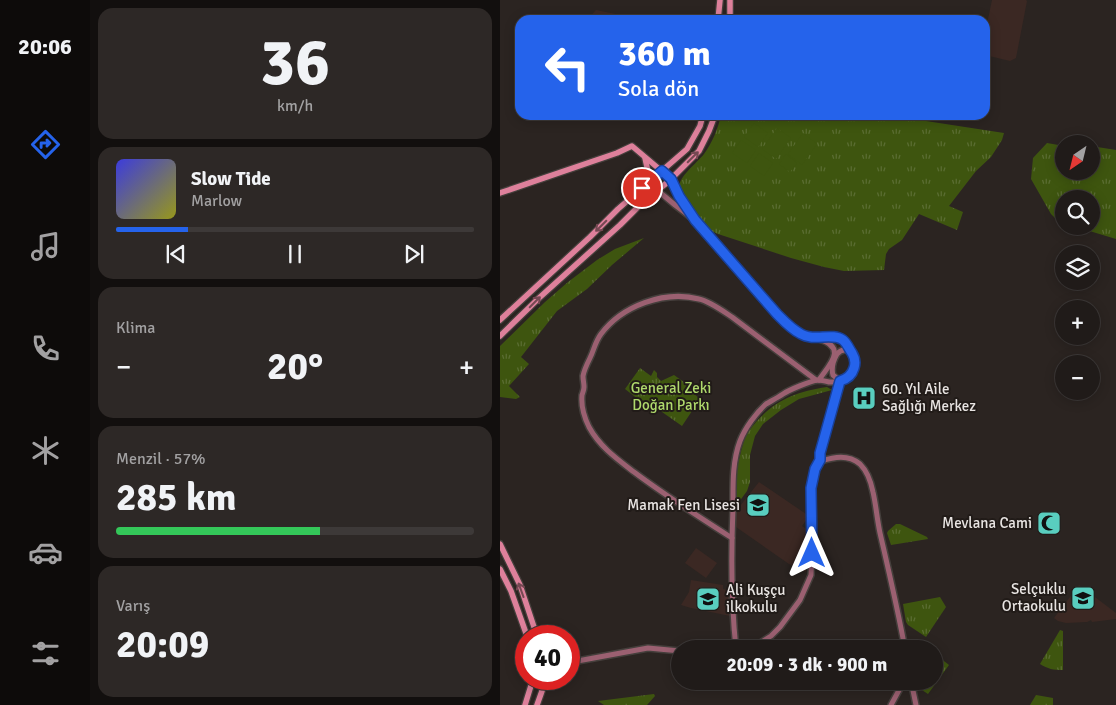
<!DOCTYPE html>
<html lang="tr">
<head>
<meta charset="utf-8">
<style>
  body { margin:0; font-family:Signika,sans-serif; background:#2d2826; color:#f1f3f6; height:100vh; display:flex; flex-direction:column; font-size:19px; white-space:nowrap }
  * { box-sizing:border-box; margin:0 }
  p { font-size:16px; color:#a2a1a2 }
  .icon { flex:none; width:28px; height:28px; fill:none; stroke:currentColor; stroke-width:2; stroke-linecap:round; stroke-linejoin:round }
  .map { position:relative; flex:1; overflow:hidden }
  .drawer { display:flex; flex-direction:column; gap:8px; padding:8px; background:#120f0e; width:410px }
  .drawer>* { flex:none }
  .guide { position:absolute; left:15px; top:15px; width:475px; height:105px; border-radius:15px; box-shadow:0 2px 12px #0003,0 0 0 1px #3d3938; background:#2563eb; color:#fff; overflow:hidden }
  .needle { width:32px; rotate:215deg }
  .tools { position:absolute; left:555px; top:135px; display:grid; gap:10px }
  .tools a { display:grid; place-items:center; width:45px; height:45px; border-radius:50%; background:#201b19; box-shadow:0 2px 12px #0003,0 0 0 1px #3d3938; font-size:25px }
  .speed { position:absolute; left:15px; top:625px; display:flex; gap:10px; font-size:25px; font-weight:700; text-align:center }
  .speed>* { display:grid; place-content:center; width:65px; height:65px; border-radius:50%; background:#201b19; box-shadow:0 2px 12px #0003,0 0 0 1px #3d3938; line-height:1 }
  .speed .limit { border:8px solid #d22; background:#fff; color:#111 }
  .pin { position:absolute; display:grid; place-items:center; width:42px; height:42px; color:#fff; margin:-21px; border:2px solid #fff; border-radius:50%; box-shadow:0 1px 5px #0007 }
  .me { position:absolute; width:55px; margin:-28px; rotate:0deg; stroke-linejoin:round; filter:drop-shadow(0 0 4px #0008) }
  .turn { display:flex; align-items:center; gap:18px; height:105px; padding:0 20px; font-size:22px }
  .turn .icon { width:65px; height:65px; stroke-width:2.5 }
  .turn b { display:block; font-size:35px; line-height:42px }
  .big { font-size:38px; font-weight:700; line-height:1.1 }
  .drawer .card { flex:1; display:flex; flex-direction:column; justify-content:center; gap:8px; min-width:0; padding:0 18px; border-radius:15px; background:#2d2826 }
  .drawer .dial { align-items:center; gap:0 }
  .dial b { font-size:65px; line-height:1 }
  .song { display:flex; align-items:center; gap:15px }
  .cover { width:60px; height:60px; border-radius:8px; background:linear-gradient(135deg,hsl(240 70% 55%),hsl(60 70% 35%)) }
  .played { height:5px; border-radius:2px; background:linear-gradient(90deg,#2563eb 20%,#3d3938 20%) }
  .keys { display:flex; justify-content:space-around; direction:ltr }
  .heat { display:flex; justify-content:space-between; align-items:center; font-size:28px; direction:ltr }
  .charge { height:8px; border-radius:4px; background:linear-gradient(90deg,#34c759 57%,#3d3938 0) }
  .trip { position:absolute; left:171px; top:640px; width:272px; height:50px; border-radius:25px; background:#201b19; box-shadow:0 2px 12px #0003,0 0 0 1px #3d3938; font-weight:700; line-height:50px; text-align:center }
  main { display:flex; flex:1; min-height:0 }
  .tab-bar { display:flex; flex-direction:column; width:90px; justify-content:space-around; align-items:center; background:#0d0b0a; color:#a2a1a2 }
  .tab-bar .icon { width:35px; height:35px }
  .tab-bar .on { color:#2563eb }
  .tab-bar b { font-size:22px; color:#f1f3f6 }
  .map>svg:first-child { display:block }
  .education { fill:#3b2823 }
  .grass { fill:url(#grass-tufts) }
  .pitch { fill:#3e550f }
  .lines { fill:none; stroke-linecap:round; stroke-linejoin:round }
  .tertiary-casing { stroke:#453f3c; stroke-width:8 }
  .secondary-casing { stroke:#453f3c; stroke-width:8 }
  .tertiary { stroke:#9b6071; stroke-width:5 }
  .secondary { stroke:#de809b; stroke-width:5.5 }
  .oneway { stroke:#764853 }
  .route-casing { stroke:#184099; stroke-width:12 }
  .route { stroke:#2563eb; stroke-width:9 }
  .labels { text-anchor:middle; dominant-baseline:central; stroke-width:4; stroke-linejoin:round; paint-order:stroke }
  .park-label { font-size:15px; fill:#afd96c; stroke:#211b18 }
  .poi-label { font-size:15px; fill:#e8e4e2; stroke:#211b18; text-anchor:end }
</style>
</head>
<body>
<main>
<nav class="tab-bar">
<b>20:06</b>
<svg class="icon on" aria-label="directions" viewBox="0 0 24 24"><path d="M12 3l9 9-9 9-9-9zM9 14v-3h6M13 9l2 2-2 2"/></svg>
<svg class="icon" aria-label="music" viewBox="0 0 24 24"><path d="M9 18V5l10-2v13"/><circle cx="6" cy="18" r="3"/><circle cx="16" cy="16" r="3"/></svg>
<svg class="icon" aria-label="phone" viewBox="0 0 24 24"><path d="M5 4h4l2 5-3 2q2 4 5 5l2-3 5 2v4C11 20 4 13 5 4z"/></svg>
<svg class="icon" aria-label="climate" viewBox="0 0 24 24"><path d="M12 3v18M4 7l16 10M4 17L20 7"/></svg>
<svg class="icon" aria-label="car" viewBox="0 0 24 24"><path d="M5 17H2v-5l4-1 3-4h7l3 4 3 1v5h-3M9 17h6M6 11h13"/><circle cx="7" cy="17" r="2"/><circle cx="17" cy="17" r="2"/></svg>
<svg class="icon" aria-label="filters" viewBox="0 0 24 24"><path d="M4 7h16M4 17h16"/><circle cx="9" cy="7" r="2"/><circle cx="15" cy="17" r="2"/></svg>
</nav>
<section class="drawer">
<div class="card dial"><b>36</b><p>km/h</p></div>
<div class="card">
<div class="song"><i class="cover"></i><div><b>Slow Tide</b><p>Marlow</p></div></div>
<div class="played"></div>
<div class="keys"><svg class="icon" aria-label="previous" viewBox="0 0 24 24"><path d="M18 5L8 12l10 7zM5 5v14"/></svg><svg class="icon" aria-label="pause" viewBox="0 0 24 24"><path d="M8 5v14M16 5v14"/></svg><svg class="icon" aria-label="next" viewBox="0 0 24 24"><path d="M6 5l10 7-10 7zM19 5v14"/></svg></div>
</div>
<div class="card"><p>Klima</p>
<div class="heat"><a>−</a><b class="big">20°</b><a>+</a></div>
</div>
<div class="card"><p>Menzil · 57%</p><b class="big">285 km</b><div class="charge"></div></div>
<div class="card"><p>Varış</p><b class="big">20:09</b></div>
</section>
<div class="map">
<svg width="616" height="705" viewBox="0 0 616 705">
  <defs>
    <pattern id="grass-tufts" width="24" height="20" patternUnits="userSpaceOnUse" patternTransform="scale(1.25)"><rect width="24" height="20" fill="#3e550f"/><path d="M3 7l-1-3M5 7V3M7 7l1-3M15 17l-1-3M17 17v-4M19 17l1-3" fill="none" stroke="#5a6d32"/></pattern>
  </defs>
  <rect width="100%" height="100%" fill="#2b2421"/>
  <!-- education -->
  <g class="education">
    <path d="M492,0H526L527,1L516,58L510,61L485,55V33Z"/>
    <path d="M96,10L145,20H87Z"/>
    <path d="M259,482L309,516L302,526L308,530L306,572L289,564L236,527V511Z"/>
    <path d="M196,548L217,563L206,578L185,563Z"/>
    <path d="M191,580L223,585V589L231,591L232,613L230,616L191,608L181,605L189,592Z"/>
    <path d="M579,585L616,613V619L592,622L591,620L587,622L566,623L558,621L554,618Z"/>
  </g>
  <!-- grass -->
  <g class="grass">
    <path d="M221,115H387L504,133L502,140L491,157L476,171L449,206L463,212L457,230L419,214L402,240L389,249L386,254L384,270L344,271L324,267L291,258L218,234C207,230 201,220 193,211C187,205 179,197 179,188C179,176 196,164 204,154C212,143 218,129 221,115Z"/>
    <path d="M547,143L564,146V171H591V146L616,150V239L573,226H591V199H564V224L559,222L551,214L531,179L533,158Z"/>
    <path d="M144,238L112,265L87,289L57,311L21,357L29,364L9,386L20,397L16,399L0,397V346L45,302L68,282L97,260L115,249Z"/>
    <path d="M140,368L151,376L154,370L157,373V377L161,381L174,375L195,390L193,393L200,399L182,426L145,400L143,403L125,389Z"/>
    <path d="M327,387L332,390L299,399L281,410L263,424L255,436L250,455V482L247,491L236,506H234C236,493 236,477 238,464C240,456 242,446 245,438C247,432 252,427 256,422C277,399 296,392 327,387Z"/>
    <path d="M396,524H400L427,537L428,539L391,545L387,533L388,531Z"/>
    <path d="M440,597L446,607L426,637L408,625L406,622L403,604Z"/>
    <path d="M560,630L563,631V670C553,670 548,669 540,664Z"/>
    <path d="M435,654L449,665L428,694L419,688L417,681H435Z"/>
    <path d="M154,694L155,696L147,705H104L98,701Z"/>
    <path d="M536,695L553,698V705H530Z"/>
  </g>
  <!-- pitch -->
  <g class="pitch">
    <path d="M254,123L268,133L258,147L244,137Z"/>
    <path d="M277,128L291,138L276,159L262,149Z"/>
    <path d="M303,133L317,144L302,165L288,154Z"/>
    <path d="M241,140L256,150L247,163L232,153Z"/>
    <path d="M259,153L273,163L264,176L250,166Z"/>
    <path d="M286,154L297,163L290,172L279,164Z"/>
  </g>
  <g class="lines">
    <!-- tertiary casing -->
    <g class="tertiary-casing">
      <g id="tertiary">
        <path d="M171,179L179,196L195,220L277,314C284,321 291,329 300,334C306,337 313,338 319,339C348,348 329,365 319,380"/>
        <path d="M157,190L175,205L192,218"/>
        <path d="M318,338C334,336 342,335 350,351"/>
        <path d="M321,461C334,457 348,454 360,464C367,471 371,482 373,492C376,505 377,519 380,533C389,572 398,610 405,649"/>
        <path d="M232,538C199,517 166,496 134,472C117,459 100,447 89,427C84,417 81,406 82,395C83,392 84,390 84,387C84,383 83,380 83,376C84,370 87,364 90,358C94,350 95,342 101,334C122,306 164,290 199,299C209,301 223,311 232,317L316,380"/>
        <path d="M236,649C231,602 231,555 233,508C233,486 232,462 240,441C245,428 256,413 266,404C271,401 277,398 283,394C289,390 310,381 318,380C321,380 325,381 329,382C342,383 360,373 355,358C352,350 343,347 337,354C333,361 331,368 333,375L340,381"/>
        <path d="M251,649L271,636L280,627L300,600L311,575L312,553L311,488L315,469L321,461L320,453L340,381"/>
        <path d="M72,662L148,648L180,651"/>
        <path d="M411,681L416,705"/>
        <path d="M391,705L404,681"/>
      </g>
    </g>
    <!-- secondary casing -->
    <g class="secondary-casing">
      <g id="secondary">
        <path d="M218,20L220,0"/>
        <path d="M230,20V0"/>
        <path d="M145,158L150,181L157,190"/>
        <path d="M0,193L117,153L132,146L171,179"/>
        <path d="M0,320L90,237L118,209L187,149L200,126L203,115"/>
        <path d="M0,336L39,298L120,225L143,202L169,181L199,151L209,131L215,115"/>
        <path d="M0,544L20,585L37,636"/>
        <path d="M0,569L11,591L27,636"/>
        <path d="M69,663L72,662"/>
        <path d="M25,705L33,679"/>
        <path d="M37,705L42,691L43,679"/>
      </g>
    </g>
    <!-- tertiary -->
    <use href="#tertiary" class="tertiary"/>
    <!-- secondary -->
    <use href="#secondary" class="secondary"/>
  </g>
  <!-- one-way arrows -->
  <defs><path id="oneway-shaft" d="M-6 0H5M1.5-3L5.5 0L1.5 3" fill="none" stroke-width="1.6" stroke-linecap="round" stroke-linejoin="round" transform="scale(1.25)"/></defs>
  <g class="oneway">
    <use href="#oneway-shaft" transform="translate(193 157) rotate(-45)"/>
    <use href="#oneway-shaft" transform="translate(101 226) rotate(135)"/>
    <use href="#oneway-shaft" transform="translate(35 302) rotate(-45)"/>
    <use href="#oneway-shaft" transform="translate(21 590) rotate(-110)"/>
  </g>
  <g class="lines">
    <!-- route casing -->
    <g class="route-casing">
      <path id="route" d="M142,188L162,171L171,179L179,196L195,220L277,314C284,321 291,329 301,334C314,342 332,332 343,340C347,343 349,349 352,353C355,358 356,362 354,368C352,375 347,379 340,381L320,453V460L315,469L311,488L312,553"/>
    </g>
    <!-- route -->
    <use href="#route" class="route"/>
  </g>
  <!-- icons -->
  <defs>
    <g id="hospital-square" transform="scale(1.25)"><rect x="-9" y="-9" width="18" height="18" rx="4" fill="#59cebf" stroke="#211b18"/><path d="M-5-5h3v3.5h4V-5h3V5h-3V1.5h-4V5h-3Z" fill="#111"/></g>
    <g id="school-square" transform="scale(1.25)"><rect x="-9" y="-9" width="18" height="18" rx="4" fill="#59cebf" stroke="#211b18"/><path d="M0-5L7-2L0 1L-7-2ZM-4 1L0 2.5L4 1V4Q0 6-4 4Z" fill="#111"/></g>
    <g id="mosque-square" transform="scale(1.25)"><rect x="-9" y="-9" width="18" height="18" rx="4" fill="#59cebf" stroke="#211b18"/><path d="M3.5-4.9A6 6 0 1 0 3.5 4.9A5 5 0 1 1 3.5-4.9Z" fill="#111"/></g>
  </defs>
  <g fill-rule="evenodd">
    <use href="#hospital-square" x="364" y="398"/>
    <use href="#school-square" x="258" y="505"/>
    <use href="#mosque-square" x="549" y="523"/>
    <use href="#school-square" x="583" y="598"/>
    <use href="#school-square" x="208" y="599"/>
  </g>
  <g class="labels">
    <!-- park labels -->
    <g class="park-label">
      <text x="171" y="388">General Zeki<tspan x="171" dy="17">Doğan Parkı</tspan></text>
    </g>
    <!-- poi labels -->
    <g class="poi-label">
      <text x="382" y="389" text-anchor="start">60. Yıl Aile<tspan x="382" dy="17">Sağlığı Merkez</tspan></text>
      <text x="240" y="505">Mamak Fen Lisesi</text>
      <text x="532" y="523">Mevlana Cami</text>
      <text x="566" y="589">Selçuklu<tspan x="566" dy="17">Ortaokulu</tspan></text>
      <text x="226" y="590" text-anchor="start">Ali Kuşçu<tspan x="226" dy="17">ilkokulu</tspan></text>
    </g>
  </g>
</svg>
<div class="tools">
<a><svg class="needle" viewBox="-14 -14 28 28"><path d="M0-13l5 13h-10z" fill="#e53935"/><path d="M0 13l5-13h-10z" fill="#a2a1a2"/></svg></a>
<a><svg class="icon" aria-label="search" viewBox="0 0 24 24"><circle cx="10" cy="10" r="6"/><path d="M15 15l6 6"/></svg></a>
<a><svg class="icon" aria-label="layers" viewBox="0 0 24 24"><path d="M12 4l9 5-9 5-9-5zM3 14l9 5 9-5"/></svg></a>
<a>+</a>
<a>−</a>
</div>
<div class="speed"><div class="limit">40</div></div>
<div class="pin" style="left:142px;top:188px;background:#d93025"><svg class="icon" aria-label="arrive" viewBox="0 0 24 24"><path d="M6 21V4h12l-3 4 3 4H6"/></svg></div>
<svg class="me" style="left:312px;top:553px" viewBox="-20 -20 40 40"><path d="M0-17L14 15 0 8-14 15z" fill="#2563eb" stroke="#fff" stroke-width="4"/></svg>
<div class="trip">20:09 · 3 dk · 900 m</div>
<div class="guide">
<div class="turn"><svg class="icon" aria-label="left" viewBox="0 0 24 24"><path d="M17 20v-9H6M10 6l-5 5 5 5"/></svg><div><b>360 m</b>Sola dön</div></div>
</div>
</div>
</main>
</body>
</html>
